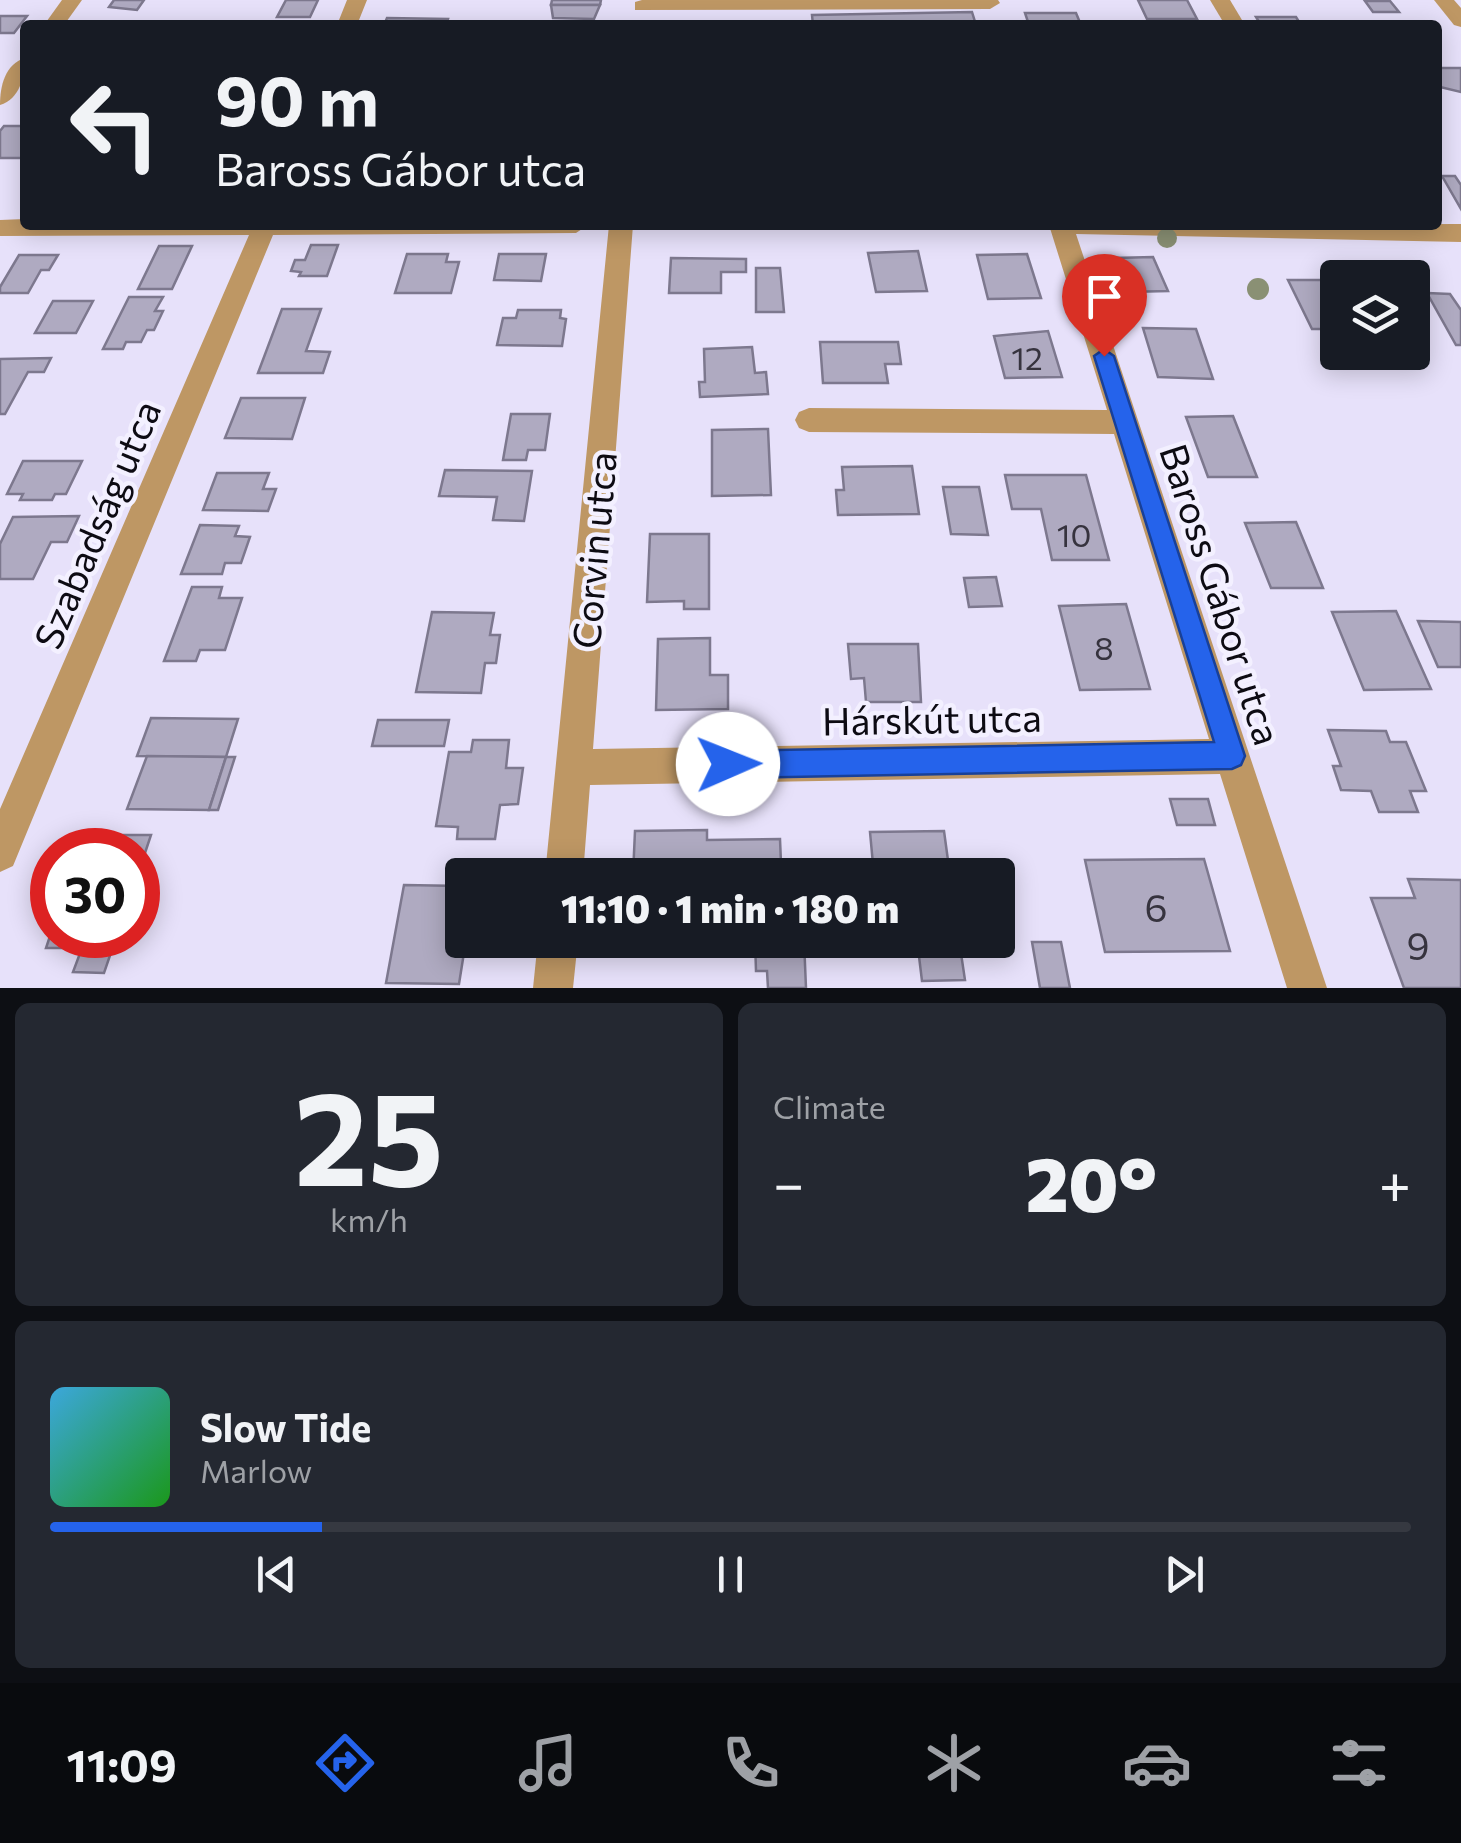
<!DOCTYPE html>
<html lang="en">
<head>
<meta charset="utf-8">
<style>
  body { margin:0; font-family:Commissioner,sans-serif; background:#242831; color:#f1f3f6; height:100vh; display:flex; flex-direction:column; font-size:38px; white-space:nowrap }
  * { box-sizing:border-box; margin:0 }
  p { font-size:32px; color:#9ea1a6 }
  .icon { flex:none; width:55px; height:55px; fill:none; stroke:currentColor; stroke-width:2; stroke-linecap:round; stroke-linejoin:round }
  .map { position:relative; height:988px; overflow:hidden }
  .panel { display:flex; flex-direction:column; gap:15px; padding:15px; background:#0d0f14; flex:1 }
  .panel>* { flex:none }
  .guide { position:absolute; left:20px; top:20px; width:1422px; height:210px; border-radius:10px; box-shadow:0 5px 25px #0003; background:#171b24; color:#f1f3f6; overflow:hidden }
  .buttons { position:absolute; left:1320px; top:260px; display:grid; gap:20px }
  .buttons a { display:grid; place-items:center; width:110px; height:110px; border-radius:10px; background:#171b24; box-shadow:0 5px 25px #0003; font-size:50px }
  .speed { position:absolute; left:30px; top:828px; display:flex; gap:20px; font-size:50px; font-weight:700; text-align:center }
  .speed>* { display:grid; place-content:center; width:130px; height:130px; border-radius:50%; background:#171b24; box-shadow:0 5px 25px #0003; line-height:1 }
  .speed .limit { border:15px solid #d22; background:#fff; color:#111 }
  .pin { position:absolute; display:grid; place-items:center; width:85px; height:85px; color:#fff; margin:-102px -42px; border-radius:50% 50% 50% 0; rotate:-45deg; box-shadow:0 0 10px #0007 }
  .pin .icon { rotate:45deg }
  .me { position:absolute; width:110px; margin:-55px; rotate:89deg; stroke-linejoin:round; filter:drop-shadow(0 0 8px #0008) }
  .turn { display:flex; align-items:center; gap:35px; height:210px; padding:0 30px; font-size:45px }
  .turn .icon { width:130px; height:130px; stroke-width:2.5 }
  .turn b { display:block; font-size:70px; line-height:85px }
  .big { font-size:75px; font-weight:800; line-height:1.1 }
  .panel .card { flex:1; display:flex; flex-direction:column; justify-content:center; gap:15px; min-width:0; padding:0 35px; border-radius:15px; background:#242831 }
  .panel .dial { align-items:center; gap:0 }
  .dial b { font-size:130px; line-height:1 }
  .song { display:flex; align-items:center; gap:30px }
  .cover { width:120px; height:120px; border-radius:15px; background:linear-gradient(135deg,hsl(200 70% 55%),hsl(120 70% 35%)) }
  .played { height:10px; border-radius:5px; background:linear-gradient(90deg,#2563eb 20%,#363941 20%) }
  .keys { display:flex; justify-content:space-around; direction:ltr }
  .heat { display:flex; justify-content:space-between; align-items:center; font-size:55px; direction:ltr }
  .panel .tiles { flex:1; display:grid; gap:15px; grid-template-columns:1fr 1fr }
  .card:last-child { grid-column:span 2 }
  .trip { position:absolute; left:445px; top:858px; width:570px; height:100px; border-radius:10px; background:#171b24; box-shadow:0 5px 25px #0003; font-weight:800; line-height:100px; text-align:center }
  .tab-bar { display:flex; height:160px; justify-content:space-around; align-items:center; background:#090b0e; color:#9ea1a6 }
  .tab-bar .icon { width:70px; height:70px }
  .tab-bar .selected { color:#2563eb }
  .tab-bar b { font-size:45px; color:#f1f3f6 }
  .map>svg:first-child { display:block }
  .building { fill:#afaac1; stroke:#7d788e; stroke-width:2.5 }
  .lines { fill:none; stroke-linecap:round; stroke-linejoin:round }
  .minor { fill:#be9764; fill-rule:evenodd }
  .tree { fill:#8a9074 }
  .route { fill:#2563eb; stroke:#184099; stroke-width:2.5 }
  .labels { text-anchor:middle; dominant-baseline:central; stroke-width:9; stroke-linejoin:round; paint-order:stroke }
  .number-label { font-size:32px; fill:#36333e }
  .street-label { font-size:38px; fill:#0d0b13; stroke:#f3f0ff }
  .near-number-label { font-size:38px; fill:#36333e }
</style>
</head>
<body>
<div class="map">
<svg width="1461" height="988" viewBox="0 0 1461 988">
  <rect width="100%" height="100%" fill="#e7e1fa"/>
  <!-- building -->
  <g class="building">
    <path d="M114,0H144L137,10L109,7Z"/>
    <path d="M286,0H318L310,17H277Z"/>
    <path d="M552,0H601L600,5H551Z"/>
    <path d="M1138,0H1187L1197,19H1147Z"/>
    <path d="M1365,1H1390L1399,12H1373Z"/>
    <path d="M551,5H600L594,19L553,18Z"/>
    <path d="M972,12L976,25H813L812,15Z"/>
    <path d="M1025,13H1076L1081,25H1029Z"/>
    <path d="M0,16H27L14,33H0Z"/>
    <path d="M1256,17H1296L1301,25H1261Z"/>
    <path d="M387,18L448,19L446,25H384Z"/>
    <path d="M1438,68H1461V92L1440,87Z"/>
    <path d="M4,126H25V152L21,158H0V131Z"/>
    <path d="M1442,176H1455L1461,185V209Z"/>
    <path d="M311,245H338L327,276H299L301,272L291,271L295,260H305Z"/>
    <path d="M159,246H192L172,289H138Z"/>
    <path d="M918,251L927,291L876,292L868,253Z"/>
    <path d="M407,254H448L446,262H459L451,293H395Z"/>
    <path d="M499,254H546L541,281L494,280Z"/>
    <path d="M1027,254L1041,298L988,299L977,255Z"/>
    <path d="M19,255H58L49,270H41L28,293H0V287Z"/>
    <path d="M1153,257L1168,291L1126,292L1110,266L1117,265L1114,258Z"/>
    <path d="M671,258L746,259V272H721V293H669Z"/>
    <path d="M756,268H780L784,312H756Z"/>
    <path d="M1288,280H1338V329H1312Z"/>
    <path d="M1427,293L1450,294L1461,310V345H1456Z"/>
    <path d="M129,297H163L155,311H163L154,330H147L141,342H126L123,349H103Z"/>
    <path d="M53,301H93L76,333H35Z"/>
    <path d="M282,309H321L306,351L330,352L323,373H258Z"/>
    <path d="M518,310H561L560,318L566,319L562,346L497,345L503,318H516Z"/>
    <path d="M1143,328L1196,329L1213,379L1158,377Z"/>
    <path d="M1048,331L1062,377L1005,378L994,336Z"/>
    <path d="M820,342H898L901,364H885L888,383H823Z"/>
    <path d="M752,347L755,373L766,372L768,394L700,397L699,382H705L704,349Z"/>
    <path d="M51,358L44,372H28L5,414H0V359Z"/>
    <path d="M241,398H305L292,439L225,438Z"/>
    <path d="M511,414H550L545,450H528L526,460H503Z"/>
    <path d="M1233,416L1257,477H1208L1186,417Z"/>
    <path d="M768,429L771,495L712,496V430Z"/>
    <path d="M23,461H82L66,494H55L52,500H20L23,494H7Z"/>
    <path d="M912,466L919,514L838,515L836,490H844L842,467Z"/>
    <path d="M445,470L532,471L524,521L493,520L497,497L439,496Z"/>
    <path d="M217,473H269L263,489H276L268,511L203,510Z"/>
    <path d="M1005,475H1086L1109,560H1052L1041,509H1012Z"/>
    <path d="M943,487H979L988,535L951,534Z"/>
    <path d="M79,516L67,542H51L33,579H0V544L13,517Z"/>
    <path d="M1296,522L1323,588H1271L1245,523Z"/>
    <path d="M200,525L239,526L235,536L250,537L241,563H225L222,574H181Z"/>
    <path d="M650,534H709V609H684V601L647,602Z"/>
    <path d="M996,577L1002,606L969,607L964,578Z"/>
    <path d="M192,587H222L219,598H242L225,650H200L196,661H164Z"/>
    <path d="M1126,604L1150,689L1080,690L1059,606Z"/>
    <path d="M1396,611L1431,689L1364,690L1332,612Z"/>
    <path d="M432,612L494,613L490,635H500L496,663H485L481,693L416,692Z"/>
    <path d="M1418,621L1461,622V667H1438Z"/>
    <path d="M710,638V675H728V709L656,710L658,639Z"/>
    <path d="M848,644H918L921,702H866L864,678L851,679Z"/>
    <path d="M151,718L238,719L226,757L137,756Z"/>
    <path d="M378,720H449L444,746H372Z"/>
    <path d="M1328,730L1386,731L1390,742H1406L1426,791H1410L1418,812H1379L1371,791L1341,790L1333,766H1341Z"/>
    <path d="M473,740H509L506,768H523L518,804L500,805L495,839H457L458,827L436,826L449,752H471Z"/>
    <path d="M147,756L226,757L209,810L127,809Z"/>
    <path d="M226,757H235L218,810H209Z"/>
    <path d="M1170,799H1208L1215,825H1177Z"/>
    <path d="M707,830V840L780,839L781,863L707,864V875H633L635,831Z"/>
    <path d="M944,831L950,875H874L870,832Z"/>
    <path d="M89,835H151L138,874V850H83Z"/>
    <path d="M1204,859L1230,951L1105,952L1085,860Z"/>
    <path d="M764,867H800L801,875H764Z"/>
    <path d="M1408,879L1461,880V988H1404L1371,898H1415Z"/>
    <path d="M404,885L462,886V940H466L459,984L386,983Z"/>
    <path d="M52,930V935H117L104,973L73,972L82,948H46Z"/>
    <path d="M755,940H804L806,988H768L767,971H756Z"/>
    <path d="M917,940H959L965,980L922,981Z"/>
    <path d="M1032,942H1061L1070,988H1040Z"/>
  </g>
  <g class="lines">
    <!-- minor -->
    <g class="minor">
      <path d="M62,0H82L64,25H44Z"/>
      <path d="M347,0H367L357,25H337Z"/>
      <path d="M642,0H998L1000,3L990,9L635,10V2Z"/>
      <path d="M1210,0H1230L1245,25H1225Z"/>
      <path d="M1434,0H1454L1461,8V27L1454,25Z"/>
      <path d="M25,58C25,76 20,99 0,105C0,86 5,64 25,58Z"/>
      <path d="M25,219V225H588L576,233L273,235L13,866L0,872V809L249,235L0,236V220Z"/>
      <path d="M1461,224V242L1076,234L1327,988H1287L1220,774L590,785L583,875H545L609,225H633L593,749L1209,739L1114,434L809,432L799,428L795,420L799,412L809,408L1107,410L1049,225Z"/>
      <path d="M538,940H578L573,988H533Z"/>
    </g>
  </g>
  <!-- trees -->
  <g class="tree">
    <circle cx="1167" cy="238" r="10"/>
    <circle cx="1258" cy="289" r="11"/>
  </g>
  <!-- route -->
  <path class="route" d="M1104,349L1114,356L1245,756L1241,765L1232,769L728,778L719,774L715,764L719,755L728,751L1214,742L1094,356Z"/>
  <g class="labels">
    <!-- number labels -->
    <g class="number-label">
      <text x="1027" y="357">12</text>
      <text x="1074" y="534">10</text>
      <text x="1104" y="647">8</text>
    </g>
    <!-- street labels -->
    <g class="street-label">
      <text transform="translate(96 524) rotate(-67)">Szabadság utca</text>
      <text transform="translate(593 550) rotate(-85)">Corvin utca</text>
      <text transform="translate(1222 594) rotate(72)">Baross Gábor utca</text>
      <text transform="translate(932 718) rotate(-1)">Hárskút utca</text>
    </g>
    <!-- near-number labels -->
    <g class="near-number-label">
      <text x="1156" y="906">6</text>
      <text x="1418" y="944">9</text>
    </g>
  </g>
</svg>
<div class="buttons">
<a><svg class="icon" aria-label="layers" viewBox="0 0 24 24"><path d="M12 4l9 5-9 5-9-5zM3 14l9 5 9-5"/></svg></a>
</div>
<div class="speed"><div class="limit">30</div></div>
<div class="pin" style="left:1104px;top:356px;background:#d93025"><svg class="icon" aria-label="arrive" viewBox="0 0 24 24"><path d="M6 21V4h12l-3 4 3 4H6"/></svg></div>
<svg class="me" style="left:728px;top:764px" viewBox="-20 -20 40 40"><circle r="19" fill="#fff"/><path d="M0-13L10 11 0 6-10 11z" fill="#2563eb"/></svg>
<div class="trip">11:10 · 1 min · 180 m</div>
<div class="guide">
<div class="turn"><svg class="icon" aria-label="left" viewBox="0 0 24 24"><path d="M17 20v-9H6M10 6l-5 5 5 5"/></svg><div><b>90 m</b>Baross Gábor utca</div></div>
</div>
</div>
<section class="panel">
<div class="tiles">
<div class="card dial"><b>25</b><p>km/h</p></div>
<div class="card"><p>Climate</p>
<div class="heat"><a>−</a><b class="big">20°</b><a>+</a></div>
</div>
<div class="card">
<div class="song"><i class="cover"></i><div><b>Slow Tide</b><p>Marlow</p></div></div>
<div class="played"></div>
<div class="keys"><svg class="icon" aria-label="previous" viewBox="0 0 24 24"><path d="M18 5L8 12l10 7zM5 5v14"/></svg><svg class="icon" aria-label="pause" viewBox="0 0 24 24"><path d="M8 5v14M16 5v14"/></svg><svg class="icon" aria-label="next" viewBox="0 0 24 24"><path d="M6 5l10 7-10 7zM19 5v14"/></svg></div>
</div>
</div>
</section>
<nav class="tab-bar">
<b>11:09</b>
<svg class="icon selected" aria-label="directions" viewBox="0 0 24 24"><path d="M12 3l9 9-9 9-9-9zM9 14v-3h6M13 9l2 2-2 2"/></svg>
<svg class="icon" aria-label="music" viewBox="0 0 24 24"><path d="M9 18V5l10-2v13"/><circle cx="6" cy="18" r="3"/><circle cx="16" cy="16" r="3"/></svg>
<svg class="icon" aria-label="phone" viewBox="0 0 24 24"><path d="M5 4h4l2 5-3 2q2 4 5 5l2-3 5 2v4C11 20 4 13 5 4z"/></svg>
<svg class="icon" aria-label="climate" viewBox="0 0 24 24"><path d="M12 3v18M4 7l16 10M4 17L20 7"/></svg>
<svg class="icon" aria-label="car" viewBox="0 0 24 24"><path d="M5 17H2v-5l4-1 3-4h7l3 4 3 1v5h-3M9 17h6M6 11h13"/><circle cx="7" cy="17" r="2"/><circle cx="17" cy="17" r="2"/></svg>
<svg class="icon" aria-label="filters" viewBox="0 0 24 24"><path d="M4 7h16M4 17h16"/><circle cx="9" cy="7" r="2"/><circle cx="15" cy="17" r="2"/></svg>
</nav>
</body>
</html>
